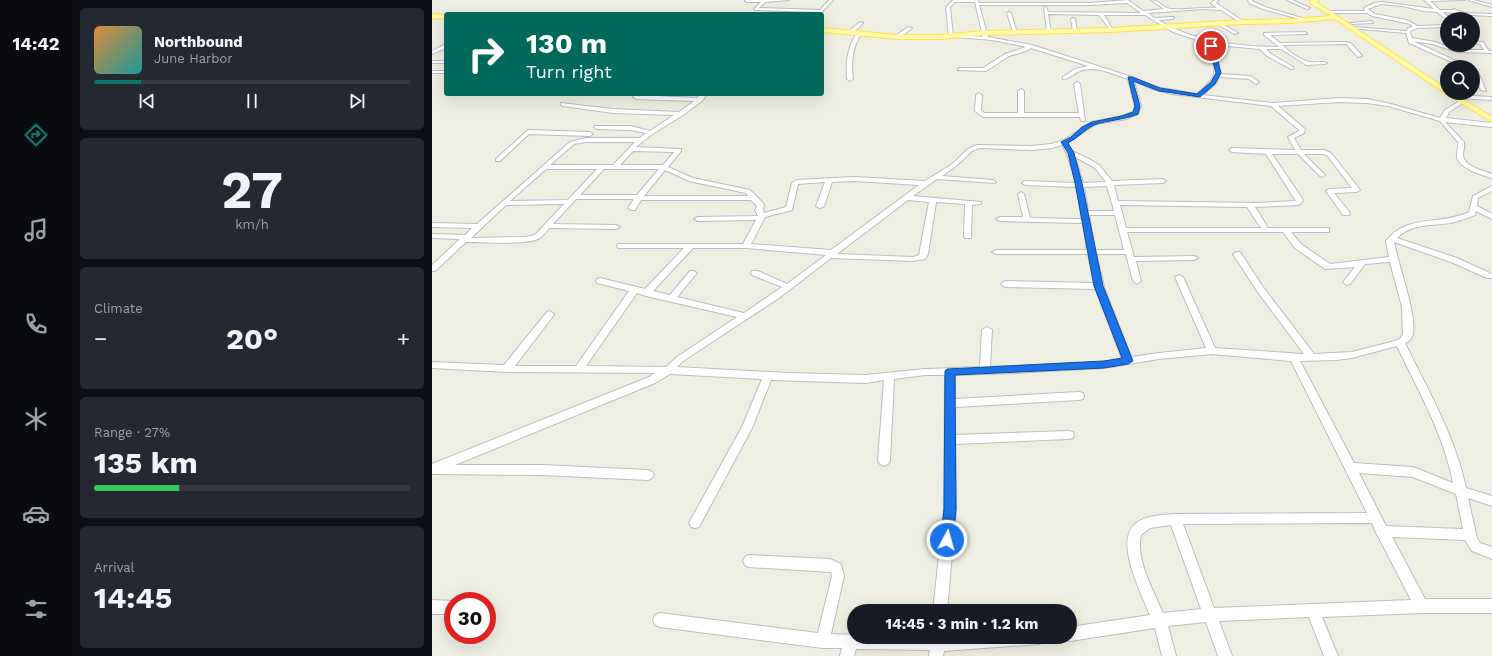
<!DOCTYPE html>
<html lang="en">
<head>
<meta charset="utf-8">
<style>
  body { margin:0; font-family:"Work Sans",sans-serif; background:#242831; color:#f1f3f6; height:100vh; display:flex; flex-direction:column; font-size:15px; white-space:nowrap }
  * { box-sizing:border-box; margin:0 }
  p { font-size:13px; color:#9ea1a6 }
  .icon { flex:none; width:22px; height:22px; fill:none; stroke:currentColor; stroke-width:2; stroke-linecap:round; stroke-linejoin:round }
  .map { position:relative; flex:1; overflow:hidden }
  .drawer { display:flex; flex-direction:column; gap:8px; padding:8px; background:#0d0f14; width:360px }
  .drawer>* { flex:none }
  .banner { position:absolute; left:12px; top:12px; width:380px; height:84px; border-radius:4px; box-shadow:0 4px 16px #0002; background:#00695c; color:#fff; overflow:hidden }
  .fabs { position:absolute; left:1008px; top:12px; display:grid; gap:8px }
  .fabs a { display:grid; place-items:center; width:40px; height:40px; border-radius:50%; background:#171b24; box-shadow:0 4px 16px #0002; font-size:20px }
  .speed { position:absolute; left:12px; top:592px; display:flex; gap:8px; font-size:20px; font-weight:700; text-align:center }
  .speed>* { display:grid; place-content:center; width:52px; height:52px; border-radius:50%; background:#171b24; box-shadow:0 4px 16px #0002; line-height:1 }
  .speed .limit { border:6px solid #d22; background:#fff; color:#111 }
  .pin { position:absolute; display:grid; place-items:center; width:34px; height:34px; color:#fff; margin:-17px; border:2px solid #fff; border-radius:50%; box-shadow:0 1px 4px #0007 }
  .me { position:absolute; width:44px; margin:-22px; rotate:6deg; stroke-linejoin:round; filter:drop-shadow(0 0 3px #0008) }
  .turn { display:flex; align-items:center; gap:14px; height:84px; padding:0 16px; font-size:18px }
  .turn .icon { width:52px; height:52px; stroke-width:2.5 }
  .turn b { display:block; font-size:28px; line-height:34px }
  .big { font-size:30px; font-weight:700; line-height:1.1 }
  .drawer .widget { flex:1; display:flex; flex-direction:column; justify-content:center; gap:6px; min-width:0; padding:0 14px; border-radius:6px; background:#242831 }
  .drawer .dial { align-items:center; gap:0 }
  .dial b { font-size:52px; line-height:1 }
  .song { display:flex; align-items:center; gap:12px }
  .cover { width:48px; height:48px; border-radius:6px; background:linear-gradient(135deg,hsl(30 70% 55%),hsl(180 70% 35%)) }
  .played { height:4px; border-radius:2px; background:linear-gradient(90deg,#0f766e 15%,#363941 15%) }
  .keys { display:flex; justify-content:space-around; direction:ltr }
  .heat { display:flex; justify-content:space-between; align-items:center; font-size:22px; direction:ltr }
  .charge { height:6px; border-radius:3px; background:linear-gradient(90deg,#34c759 27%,#363941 0) }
  .trip { position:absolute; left:415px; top:604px; width:230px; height:40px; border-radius:20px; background:#171b24; box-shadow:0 4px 16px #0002; font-weight:700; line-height:40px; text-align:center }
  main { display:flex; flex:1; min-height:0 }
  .menu { display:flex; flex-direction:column; width:72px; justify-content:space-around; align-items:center; background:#090b0e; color:#9ea1a6 }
  .menu .icon { width:28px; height:28px }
  .menu .active { color:#0f766e }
  .menu b { font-size:18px; color:#f1f3f6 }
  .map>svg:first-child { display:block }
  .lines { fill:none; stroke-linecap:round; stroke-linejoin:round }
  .minor-casing { stroke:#bbbcc3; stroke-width:2 }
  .major-casing { stroke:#ffe14d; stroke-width:2 }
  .minor { fill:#fff; fill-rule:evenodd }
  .major { fill:#fffba8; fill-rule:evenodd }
  .route { fill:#1a73e8; stroke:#114b97 }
</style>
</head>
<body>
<main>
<nav class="menu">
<b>14:42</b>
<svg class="icon active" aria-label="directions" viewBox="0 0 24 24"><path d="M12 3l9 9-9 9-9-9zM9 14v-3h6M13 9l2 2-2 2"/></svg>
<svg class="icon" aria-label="music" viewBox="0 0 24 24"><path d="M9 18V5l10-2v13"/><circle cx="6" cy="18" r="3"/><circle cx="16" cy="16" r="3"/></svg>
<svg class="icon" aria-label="phone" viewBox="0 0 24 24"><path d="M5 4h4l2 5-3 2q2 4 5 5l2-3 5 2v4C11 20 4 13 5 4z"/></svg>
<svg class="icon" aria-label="climate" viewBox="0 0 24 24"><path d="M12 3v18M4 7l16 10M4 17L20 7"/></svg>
<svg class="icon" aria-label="car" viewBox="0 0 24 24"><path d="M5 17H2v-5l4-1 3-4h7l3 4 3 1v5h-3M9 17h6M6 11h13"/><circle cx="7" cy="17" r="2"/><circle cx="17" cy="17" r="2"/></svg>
<svg class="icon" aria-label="filters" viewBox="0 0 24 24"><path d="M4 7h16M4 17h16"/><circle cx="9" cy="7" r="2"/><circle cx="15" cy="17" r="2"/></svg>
</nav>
<section class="drawer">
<div class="widget">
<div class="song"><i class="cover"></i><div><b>Northbound</b><p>June Harbor</p></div></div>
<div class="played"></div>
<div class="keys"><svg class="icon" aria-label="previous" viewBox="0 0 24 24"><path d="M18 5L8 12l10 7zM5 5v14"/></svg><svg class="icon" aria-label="pause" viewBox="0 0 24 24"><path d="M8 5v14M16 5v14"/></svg><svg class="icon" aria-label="next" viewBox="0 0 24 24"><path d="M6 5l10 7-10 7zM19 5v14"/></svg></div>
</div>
<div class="widget dial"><b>27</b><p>km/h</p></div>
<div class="widget"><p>Climate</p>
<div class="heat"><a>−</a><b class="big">20°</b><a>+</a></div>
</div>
<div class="widget"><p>Range · 27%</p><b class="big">135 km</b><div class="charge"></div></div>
<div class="widget"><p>Arrival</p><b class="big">14:45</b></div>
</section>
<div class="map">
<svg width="1060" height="656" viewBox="0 0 1060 656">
  <rect width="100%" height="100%" fill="#efeee3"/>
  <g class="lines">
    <!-- minor casing -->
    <g class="minor-casing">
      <g id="minor">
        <path d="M314,0H357L333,2L327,8L388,10L397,0H401L388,14H384L386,12L324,10L322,9L329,2H315L313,1Z"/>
        <path d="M521,0H546L547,3H658L696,0L711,11L732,9L719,0C727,0 732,9 739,9C755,10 770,7 785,8L779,3L783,0H787L784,3L811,21V23H809L789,10L771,9L716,13L722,18L742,17L741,19L726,20C763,42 804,46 847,47L832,35V33L873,32L875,34L838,35L848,43L914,42L919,43L930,56L926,57L914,44L851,45C855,51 872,62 879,62C885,63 891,61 895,63L893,64L874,65L849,49H834L839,54L861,67V69H859L835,56L828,49L795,46L775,43L782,48L788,74L818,76L827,82L824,84L817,79L787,77L783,84L771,95L841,103L907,98L935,99L959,104L1008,118L1013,110L1029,100L1032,102L1031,103L1017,112L1014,118L1060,123V127L1013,122L1032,142C1033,147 1031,150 1031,155C1031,166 1052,171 1060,174V178C1050,175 1029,169 1025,158C1024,153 1027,147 1026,142L1008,121L956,106L935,103L907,102L846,106L873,129L872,133L862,138L869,150H892L899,153L928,190L925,192L902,193L918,213L917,215H911L894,191L897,189L920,188L895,155L891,154H872L893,175L890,177L888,176L866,154H840L871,200L868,204L866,205L823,207L836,228H897V232H859L869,244L898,264L957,257L954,241C976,213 1008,226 1037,212L1041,196L1060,186V191L1046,198L1045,206L1060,214V219L1044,211L1043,215C1035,218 1027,221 1019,223C999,226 980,223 965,238L1025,258L1060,274V278H1055L1019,262L962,242C966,264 985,315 981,334C980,338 977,342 973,343C996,390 1023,436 1034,488L1060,496V506L1036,498L1045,538L1048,543L1060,547V559L1040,551L1033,540L960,537L993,599H1060V613H989L890,617L906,656H892L877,617L787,621L800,656H786L774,622L736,626L744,656H730L723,628L638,641L633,639L632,637H638V627L718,615C710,595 683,543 702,525C712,515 730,515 743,514L935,513L859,361L780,354L727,359L672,368L581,373L523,375V399L647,392L651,393L652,396L651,399L647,400L523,407V435L637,431L641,432L642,435L641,438L637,439L523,444L524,509L515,611H501L512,509L513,375H493L462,379L458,461L456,464L452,466L448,464L446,461L452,380L433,383L339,380L320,428L267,527L263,528L259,527L257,523L310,427L330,379L238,374L223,383L23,465H110L216,470L220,472L222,475L220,478L216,480L110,475L0,474V464L217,377L223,373L75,372L0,368V362L72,365L115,312L118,311L122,314L121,316L83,366H144L197,291L165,283L164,281L165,279L168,278L213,289L252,248H186L185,246L186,244H311L324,220L266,221L262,219L266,217L326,216L323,210L325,206L319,200H209L203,210H200L196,208L202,199H144L121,224L184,225L188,227L184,229L117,228C114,232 110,237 106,239C91,245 52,242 34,242L3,271H0V265L28,239L0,238V234L33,235L40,228L0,227V223L45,224L138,142L154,138H208L214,133L199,130L165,129L162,127L163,126H199L218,131L242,115L181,113L131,106L129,105V103L181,109L247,112L262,101L204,99L201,97L204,95L265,98L269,94H275L270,101L251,115L219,135L204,147L249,149V151L236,167L261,178L318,190L332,204L331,210L332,213L354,207L360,183L365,180L422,177L493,181L519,165L536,149L545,145L600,146L619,144L632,140L660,122L689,116L701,112L703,106L696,79C680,74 664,65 648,71C642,73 638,79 631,79V77L643,69L656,66L599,48L594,51L577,56L554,71L526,70V69L528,68H551L573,54L594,47L560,40L525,37L527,35L551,37L543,2H523L518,7L521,36L517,37L514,7ZM695,3L709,13L616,12L614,7H612L615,31L617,32L619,31L616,14L667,15L679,31L681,30L672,15H713L741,32L771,42L770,44L778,49C784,75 787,75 765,94L724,87L700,77L600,45L556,37L547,5H658ZM702,81L720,89L740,94L839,106L867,130V131L856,137L863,150L800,148L797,150L800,152L834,154L864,201L824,203L686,201L682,185L731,183L734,181L731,179L680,181L668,166L659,160L640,151L635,143L664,124L694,119L706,114L709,106ZM154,142H203L181,165H118L142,144ZM630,145L635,154L644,183L593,181L590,183L593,185L645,187L650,219L598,218L592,194L589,192L586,194L591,217H568L564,219L568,221L651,223L655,250H564L560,252L564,254H656L662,283L573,281L569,284L573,287L664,289L690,359L672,362L558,367L560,330L555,327L550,330L548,367L493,369L433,375L356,373L245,367L251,361L347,298L399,258L481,261L493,259L496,254L504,202L533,204L532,236L533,238H539L540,205L549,204V202L481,196L505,179L563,183L564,182L561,180L510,176L523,167L540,151L548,148L600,150L620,148ZM201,151L242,152L231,165H188ZM643,157L663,168L674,182L651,183ZM114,169H165L136,200L78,201ZM172,169H227L205,195H148ZM233,170L257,181L314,193L316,196H212ZM422,181L487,185L399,250L319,244L333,217L360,210L366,184L393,182L384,206L388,208L392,206L400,182ZM675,186L682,211H656L652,187ZM476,200L497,202L487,255L481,257L405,254ZM132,204L103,235L93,237L39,238L74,205ZM688,205L815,207L829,228H694ZM657,215H683L692,250H663ZM695,232H851L863,248L893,269L923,267L911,282L915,285L918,284L933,264L958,262L970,307L971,334L969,338L963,341L920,352L882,354L831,287L808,252H805L801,254L825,291L872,354L783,348L751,277L747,275L743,277L774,348L727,353L699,357L673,290L664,254H694L701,281L705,284L709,281L704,261L762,260L766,258L762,256L702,257ZM261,248H314L394,255L355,284L326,271H320L319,273L320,275L350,287L312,313L245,297L265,273L261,271H258L238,295L221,291ZM205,293L214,296L305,317L245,357L234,367L154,366ZM965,346C986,390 1012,435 1021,483L981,467L922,463L868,361L904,360L920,358ZM927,473L981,477L1024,494L1031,529L954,526ZM940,523L945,535L946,536L979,600L782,608L751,524ZM739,525L769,609L731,613C722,592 703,558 709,535L718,528Z"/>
        <path d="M816,0H820V1L833,7L877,20L875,21L831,9L817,3Z"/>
        <path d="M855,0H860L878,8L875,9Z"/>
        <path d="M992,0H1033L998,1L1008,10H1020L1022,9L1032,13L1060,14V16C1043,16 1027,13 1011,12L1018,19L1015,20L1005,12L992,11L970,6L949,4L936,9L943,14L974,20L986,26L1015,25V27L985,28L980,30L978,32L980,38L1003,42L1025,50H1052L1048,44L1041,43V41L1051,42L1057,51H1060V53L1025,52L1000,44L981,41L1037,67H1031L977,43L974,33L919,28L921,27L975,31L976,28L981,27L978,24L940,16L935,13H896L894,12L896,11H933L932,8L942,3L949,2L1002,9Z"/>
        <path d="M1036,0H1042L1060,5V7Z"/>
        <path d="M577,12L579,13L585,33L581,32L575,13Z"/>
        <path d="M641,18L643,19L645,31L643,32L641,31L639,19Z"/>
        <path d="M940,21L941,23L920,24L918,23Z"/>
        <path d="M428,22L431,23L420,34H416V32Z"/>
        <path d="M785,22H787L806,33L802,34L785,24Z"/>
        <path d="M476,27L480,28L467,38H463V36Z"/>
        <path d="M425,33L429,34C420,49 419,62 421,79L418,81L415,79C414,61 415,48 425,33Z"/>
        <path d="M12,45H14V48L0,54V51Z"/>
        <rect x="0" y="61" width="14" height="2"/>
        <path d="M1041,69L1046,72L1054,91L1049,90L1041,72Z"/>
        <rect x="0" y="71" width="14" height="2"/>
        <path d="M645,82L648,84L653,121H649L648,117H551L543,111L544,95L547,93L550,95L549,110L552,113H586V91L589,89L592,91V113H647L642,84Z"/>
        <path d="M1023,95L1059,97L1060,100L1021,98V96Z"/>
        <path d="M96,130L158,132L161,134L158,136L97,134L68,161H64V159Z"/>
        <path d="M317,555L398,559L409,564L412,576L399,634L422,635V637H614L612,642L607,644L512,651L511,656H497L498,650L424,649L422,656H408L410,648H391L228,627L223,625L221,620L223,615L228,613L386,633L400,576L399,572L317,567L313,565L311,561L313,557Z"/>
        <path d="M0,600L23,601H21V614H0Z"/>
      </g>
    </g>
    <!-- major casing -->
    <g class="major-casing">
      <g id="major">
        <path d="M881,0H887L884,2L1015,89V93H1021L1060,117V122L1014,94L903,19L859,23L810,24L679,32L552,35L507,39H465L390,32V28L465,35H507L552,31L679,28L810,20L859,19L899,16L878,3V1Z"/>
        <path d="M0,14L14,15V19L0,18Z"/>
      </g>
    </g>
    <!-- minor -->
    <use href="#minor" class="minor"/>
    <!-- major -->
    <use href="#major" class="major"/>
  </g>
  <!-- route -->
  <path class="route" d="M779,45L782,46L789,73L783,84L768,97L727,91L701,81L708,106L706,114C692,120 676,120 662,125C652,130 646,138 636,143L642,153L650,183L671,286L701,361L696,364L672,368L523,375L524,509L521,540L520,544L515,545L511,544L509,540L512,509L513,371L515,369L672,361L690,358L662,286L643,183L636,153L629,142L639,137L650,127L660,122L690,116L701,112L703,106L696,77H700L728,88L765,94L779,82L784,73L777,46Z"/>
</svg>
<div class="fabs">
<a><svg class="icon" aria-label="sound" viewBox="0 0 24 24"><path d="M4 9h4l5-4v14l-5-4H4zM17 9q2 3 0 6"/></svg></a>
<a><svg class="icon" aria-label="search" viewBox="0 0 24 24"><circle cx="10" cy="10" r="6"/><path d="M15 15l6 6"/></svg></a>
</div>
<div class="speed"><div class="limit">30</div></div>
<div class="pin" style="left:779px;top:46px;background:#d93025"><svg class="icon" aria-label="arrive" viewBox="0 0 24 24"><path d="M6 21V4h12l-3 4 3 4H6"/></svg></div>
<svg class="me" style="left:515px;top:540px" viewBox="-20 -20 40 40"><circle r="17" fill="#1a73e8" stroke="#fff" stroke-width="3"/><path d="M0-11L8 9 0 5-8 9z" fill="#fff"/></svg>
<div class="trip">14:45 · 3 min · 1.2 km</div>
<div class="banner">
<div class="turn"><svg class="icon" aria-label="right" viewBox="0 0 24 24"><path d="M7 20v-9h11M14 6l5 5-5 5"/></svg><div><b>130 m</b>Turn right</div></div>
</div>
</div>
</main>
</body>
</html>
